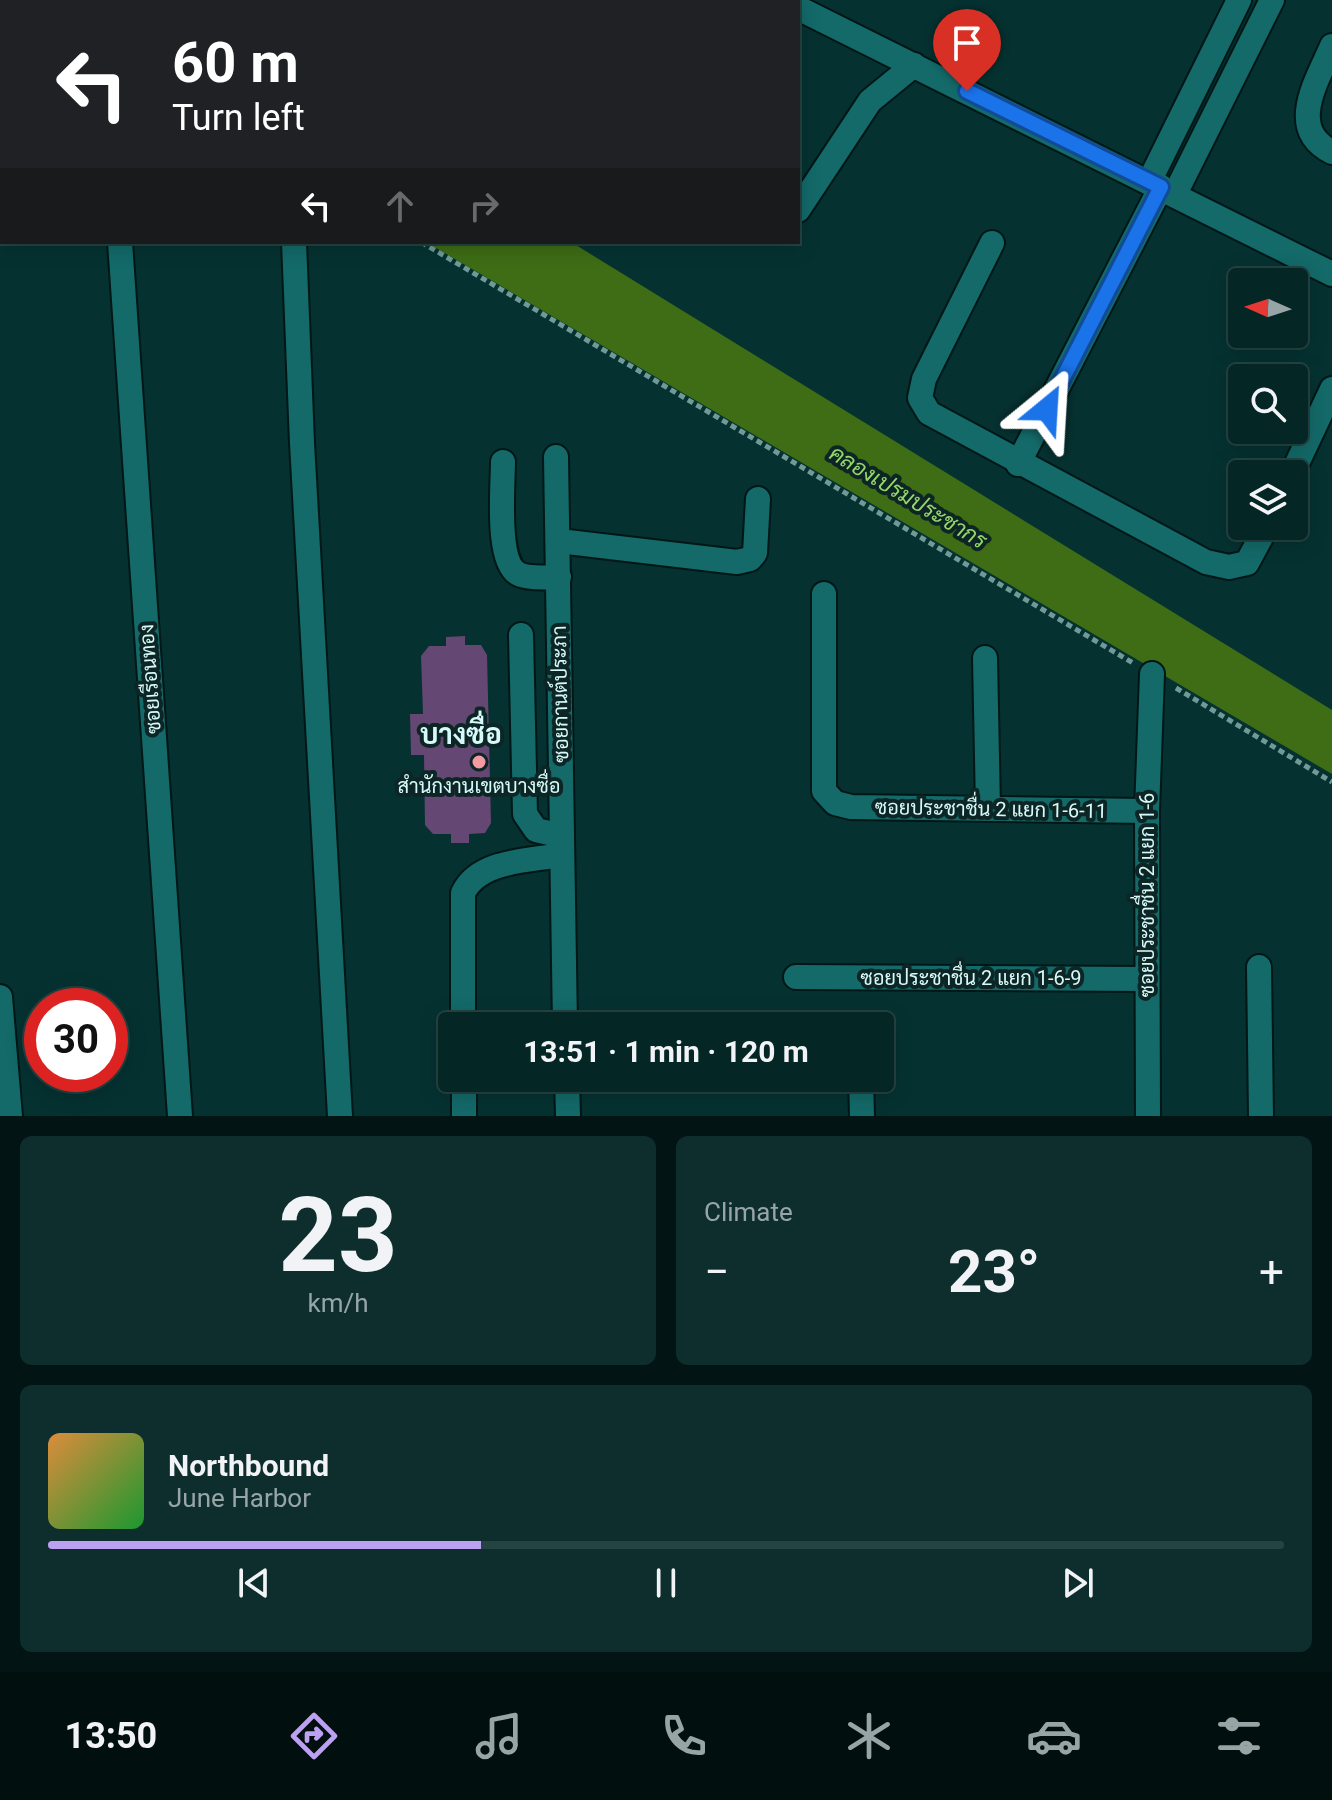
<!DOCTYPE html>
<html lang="en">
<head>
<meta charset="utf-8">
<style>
  body { margin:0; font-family:Roboto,Sarabun,sans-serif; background:#0d2e2d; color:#f1f3f6; height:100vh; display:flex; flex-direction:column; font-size:30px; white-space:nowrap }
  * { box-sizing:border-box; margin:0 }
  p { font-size:26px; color:#97a5a7 }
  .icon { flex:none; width:44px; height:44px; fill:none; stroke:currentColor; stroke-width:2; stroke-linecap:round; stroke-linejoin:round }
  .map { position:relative; height:1116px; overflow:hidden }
  .drawer { display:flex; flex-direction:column; gap:20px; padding:20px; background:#021514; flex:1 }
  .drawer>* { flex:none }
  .guide { position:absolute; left:0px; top:0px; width:800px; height:244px; box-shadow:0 4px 20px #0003,0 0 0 2px #254342; background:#202124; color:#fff; overflow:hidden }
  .needle { width:52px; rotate:273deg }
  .controls { position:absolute; left:1228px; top:268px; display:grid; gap:16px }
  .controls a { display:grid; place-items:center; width:80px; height:80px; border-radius:8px; background:#042625; box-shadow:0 4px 20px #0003,0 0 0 2px #254342; font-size:40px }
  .speed { position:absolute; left:24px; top:988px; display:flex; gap:16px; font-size:40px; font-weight:700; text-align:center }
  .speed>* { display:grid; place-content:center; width:104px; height:104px; border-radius:50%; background:#042625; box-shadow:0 4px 20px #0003,0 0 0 2px #254342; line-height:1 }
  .speed .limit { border:12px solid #d22; background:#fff; color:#111 }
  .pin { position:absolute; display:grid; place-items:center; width:68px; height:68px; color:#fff; margin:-82px -34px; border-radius:50% 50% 50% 0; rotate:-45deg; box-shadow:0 0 8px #0007 }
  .pin .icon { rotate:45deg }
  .me { position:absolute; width:88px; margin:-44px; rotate:27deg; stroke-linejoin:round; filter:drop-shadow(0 0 6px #0008) }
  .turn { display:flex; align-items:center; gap:28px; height:168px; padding:0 40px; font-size:36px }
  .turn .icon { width:104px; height:104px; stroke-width:2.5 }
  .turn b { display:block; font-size:56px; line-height:68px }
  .lanes { display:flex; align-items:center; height:76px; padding:0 40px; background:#0003; justify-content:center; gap:40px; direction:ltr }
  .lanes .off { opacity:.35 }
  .big { font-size:60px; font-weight:700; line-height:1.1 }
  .drawer .card { flex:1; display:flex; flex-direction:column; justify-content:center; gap:12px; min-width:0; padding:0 28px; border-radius:12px; background:#0d2e2d }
  .drawer .dial { align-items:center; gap:0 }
  .dial b { font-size:104px; line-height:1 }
  .song { display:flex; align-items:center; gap:24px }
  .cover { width:96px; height:96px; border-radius:12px; background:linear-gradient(135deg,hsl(30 70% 55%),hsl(130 70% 35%)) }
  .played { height:8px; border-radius:4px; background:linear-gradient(90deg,#bca0f2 35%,#254342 35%) }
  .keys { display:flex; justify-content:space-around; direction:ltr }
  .heat { display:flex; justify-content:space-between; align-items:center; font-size:44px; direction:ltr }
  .drawer .tiles { flex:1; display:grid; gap:20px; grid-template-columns:1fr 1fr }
  .card:last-child { grid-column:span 2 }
  .trip { position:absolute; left:438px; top:1012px; width:456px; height:80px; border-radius:8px; background:#042625; box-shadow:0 4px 20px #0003,0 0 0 2px #254342; font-weight:700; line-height:80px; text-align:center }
  .tab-bar { display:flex; height:128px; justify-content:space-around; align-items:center; background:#020f0f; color:#97a5a7 }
  .tab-bar .icon { width:56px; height:56px }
  .tab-bar .on { color:#bca0f2 }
  .tab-bar b { font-size:36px; color:#f1f3f6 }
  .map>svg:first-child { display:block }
  .water { fill:#3e6d15 }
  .building { fill:#644772 }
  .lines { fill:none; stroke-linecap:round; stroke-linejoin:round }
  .minor-casing { stroke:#011717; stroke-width:28 }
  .path { stroke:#719998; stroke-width:5; stroke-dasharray:6 4; stroke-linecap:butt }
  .minor { stroke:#136a69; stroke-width:24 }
  .route-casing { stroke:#114b97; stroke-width:20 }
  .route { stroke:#1a73e8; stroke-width:14 }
  .poi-dot { fill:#f49aa2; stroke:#0d2625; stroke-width:3 }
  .labels { text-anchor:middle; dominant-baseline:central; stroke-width:8; stroke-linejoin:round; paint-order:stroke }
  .street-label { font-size:20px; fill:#d6faf9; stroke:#0d2625 }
  .poi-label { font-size:20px; fill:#d6faf9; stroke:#0d2625 }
  .water-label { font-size:22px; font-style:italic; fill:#95d769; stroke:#0d2625 }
  .district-label { font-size:28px; font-weight:bold; fill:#d6faf9; stroke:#0d2625 }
</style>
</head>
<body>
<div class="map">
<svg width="1332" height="1116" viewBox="0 0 1332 1116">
  <rect width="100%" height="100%" fill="#053231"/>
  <!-- water -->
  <path class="water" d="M426,242H571L1332,710V774Z"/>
  <!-- building -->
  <path class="building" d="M465,636V645H481L487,655L491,823L485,833L469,834V843H451V834H433L425,825L424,755H411L410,714H423L421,656L429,646H446V637Z"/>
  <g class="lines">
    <!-- minor casing -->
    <g class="minor-casing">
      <g id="minor">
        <path d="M418,0L421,2"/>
        <path d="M749,2L750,0"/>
        <path d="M798,8L1332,274"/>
        <path d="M1332,46C1317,81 1286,129 1332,152"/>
        <path d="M1150,180L1239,0"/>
        <path d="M1175,194L1272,0"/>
        <path d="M798,210L870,101L914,65"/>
        <path d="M120,242L180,1116"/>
        <path d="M294,242L302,443L340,1116"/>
        <path d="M992,243L924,379L920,398L929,413L1206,562L1229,567L1247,563L1267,526"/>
        <path d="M556,457L565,1026"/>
        <path d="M503,462C503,486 495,567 521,575C532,579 548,577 559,577"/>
        <path d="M1018,464L1161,187"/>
        <path d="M1292,474L1332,389"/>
        <path d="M559,541L737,562L750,559L755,553L758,499"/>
        <path d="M824,594V791L835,803L851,807L1147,811"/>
        <path d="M521,635L525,814L536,830L562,836"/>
        <path d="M985,658L988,808"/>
        <path d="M1259,967L1261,1116"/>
        <path d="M796,977L1146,979"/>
        <path d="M0,997L10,1116"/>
        <path d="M463,1026V893C479,860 528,861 561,855"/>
        <path d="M464,1078V1116"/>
        <path d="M567,1078L568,1116"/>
        <path d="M861,1078L862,1116"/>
        <path d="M1148,1116L1147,811L1152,674"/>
      </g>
    </g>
    <!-- path -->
    <g class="path">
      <path d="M46,0L49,2"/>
      <path d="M421,242L1133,663"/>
      <path d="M1176,688L1332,782"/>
    </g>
    <!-- minor -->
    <use href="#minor" class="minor"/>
  </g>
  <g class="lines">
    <!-- route casing -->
    <g class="route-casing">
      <path id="route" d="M967,91L1161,187L1047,409"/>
    </g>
    <!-- route -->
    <use href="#route" class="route"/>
  </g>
  <!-- markers -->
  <circle class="poi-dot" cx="479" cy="762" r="8"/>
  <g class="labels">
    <!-- street labels -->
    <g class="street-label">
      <text transform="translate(150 679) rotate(-94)">ซอยเรือนทอง</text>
      <text transform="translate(560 694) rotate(-91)">ซอยกานต์ประภา</text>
      <text transform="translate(991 809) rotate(1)">ซอยประชาชื่น 2 แยก 1-6-11</text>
      <text transform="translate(1147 895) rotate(-90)">ซอยประชาชื่น 2 แยก 1-6</text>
      <text x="971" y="978">ซอยประชาชื่น 2 แยก 1-6-9</text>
    </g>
    <!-- poi labels -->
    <g class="poi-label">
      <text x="479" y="786">สำนักงานเขตบางซื่อ</text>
    </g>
    <!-- water labels -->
    <g class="water-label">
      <text transform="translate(908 497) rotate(31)">คลองเปรมประชากร</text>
    </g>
    <!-- district labels -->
    <g class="district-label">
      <text x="461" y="734">บางซื่อ</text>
    </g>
  </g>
</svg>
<div class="controls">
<a><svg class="needle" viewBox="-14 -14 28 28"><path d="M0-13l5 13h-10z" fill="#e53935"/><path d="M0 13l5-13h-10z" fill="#97a5a7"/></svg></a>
<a><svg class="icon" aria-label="search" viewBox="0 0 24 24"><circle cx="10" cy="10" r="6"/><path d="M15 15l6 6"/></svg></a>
<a><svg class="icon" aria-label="layers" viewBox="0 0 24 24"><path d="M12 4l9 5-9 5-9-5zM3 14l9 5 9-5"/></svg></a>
</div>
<div class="speed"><div class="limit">30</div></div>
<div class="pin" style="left:967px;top:91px;background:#d93025"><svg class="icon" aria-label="arrive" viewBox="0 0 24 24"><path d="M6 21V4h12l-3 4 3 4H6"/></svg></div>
<svg class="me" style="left:1047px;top:409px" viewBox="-20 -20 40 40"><path d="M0-17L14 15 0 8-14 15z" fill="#1a73e8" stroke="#fff" stroke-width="4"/></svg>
<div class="trip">13:51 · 1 min · 120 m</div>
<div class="guide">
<div class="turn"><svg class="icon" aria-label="left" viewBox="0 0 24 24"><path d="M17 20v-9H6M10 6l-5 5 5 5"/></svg><div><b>60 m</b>Turn left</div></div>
<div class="lanes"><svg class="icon" aria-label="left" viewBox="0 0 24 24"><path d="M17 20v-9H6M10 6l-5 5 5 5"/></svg><svg class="icon off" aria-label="ahead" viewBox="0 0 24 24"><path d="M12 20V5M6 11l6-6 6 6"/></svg><svg class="icon off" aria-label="right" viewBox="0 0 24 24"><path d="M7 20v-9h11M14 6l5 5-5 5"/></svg></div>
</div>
</div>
<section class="drawer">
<div class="tiles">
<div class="card dial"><b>23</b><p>km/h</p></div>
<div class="card"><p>Climate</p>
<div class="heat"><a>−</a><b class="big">23°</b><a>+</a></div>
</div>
<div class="card">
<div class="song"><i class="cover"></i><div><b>Northbound</b><p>June Harbor</p></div></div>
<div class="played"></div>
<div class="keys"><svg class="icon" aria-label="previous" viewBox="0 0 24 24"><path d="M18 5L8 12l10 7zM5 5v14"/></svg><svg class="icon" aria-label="pause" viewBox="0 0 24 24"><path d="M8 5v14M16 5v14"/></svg><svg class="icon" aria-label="next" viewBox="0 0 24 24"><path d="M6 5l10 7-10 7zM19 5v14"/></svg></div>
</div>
</div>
</section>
<nav class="tab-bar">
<b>13:50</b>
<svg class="icon on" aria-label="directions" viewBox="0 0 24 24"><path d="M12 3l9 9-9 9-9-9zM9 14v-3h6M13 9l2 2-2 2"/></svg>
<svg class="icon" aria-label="music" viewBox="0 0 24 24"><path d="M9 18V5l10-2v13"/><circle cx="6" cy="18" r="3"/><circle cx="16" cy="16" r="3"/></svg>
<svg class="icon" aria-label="phone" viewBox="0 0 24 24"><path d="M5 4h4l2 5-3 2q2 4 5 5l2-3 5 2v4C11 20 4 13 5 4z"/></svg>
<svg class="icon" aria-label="climate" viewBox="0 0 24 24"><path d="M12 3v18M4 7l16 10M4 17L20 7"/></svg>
<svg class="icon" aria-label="car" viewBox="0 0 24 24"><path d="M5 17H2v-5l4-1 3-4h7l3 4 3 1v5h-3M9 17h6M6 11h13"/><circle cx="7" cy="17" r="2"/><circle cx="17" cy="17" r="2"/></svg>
<svg class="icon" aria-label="filters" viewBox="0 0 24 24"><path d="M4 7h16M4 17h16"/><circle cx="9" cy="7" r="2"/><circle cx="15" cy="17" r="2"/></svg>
</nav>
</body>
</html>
